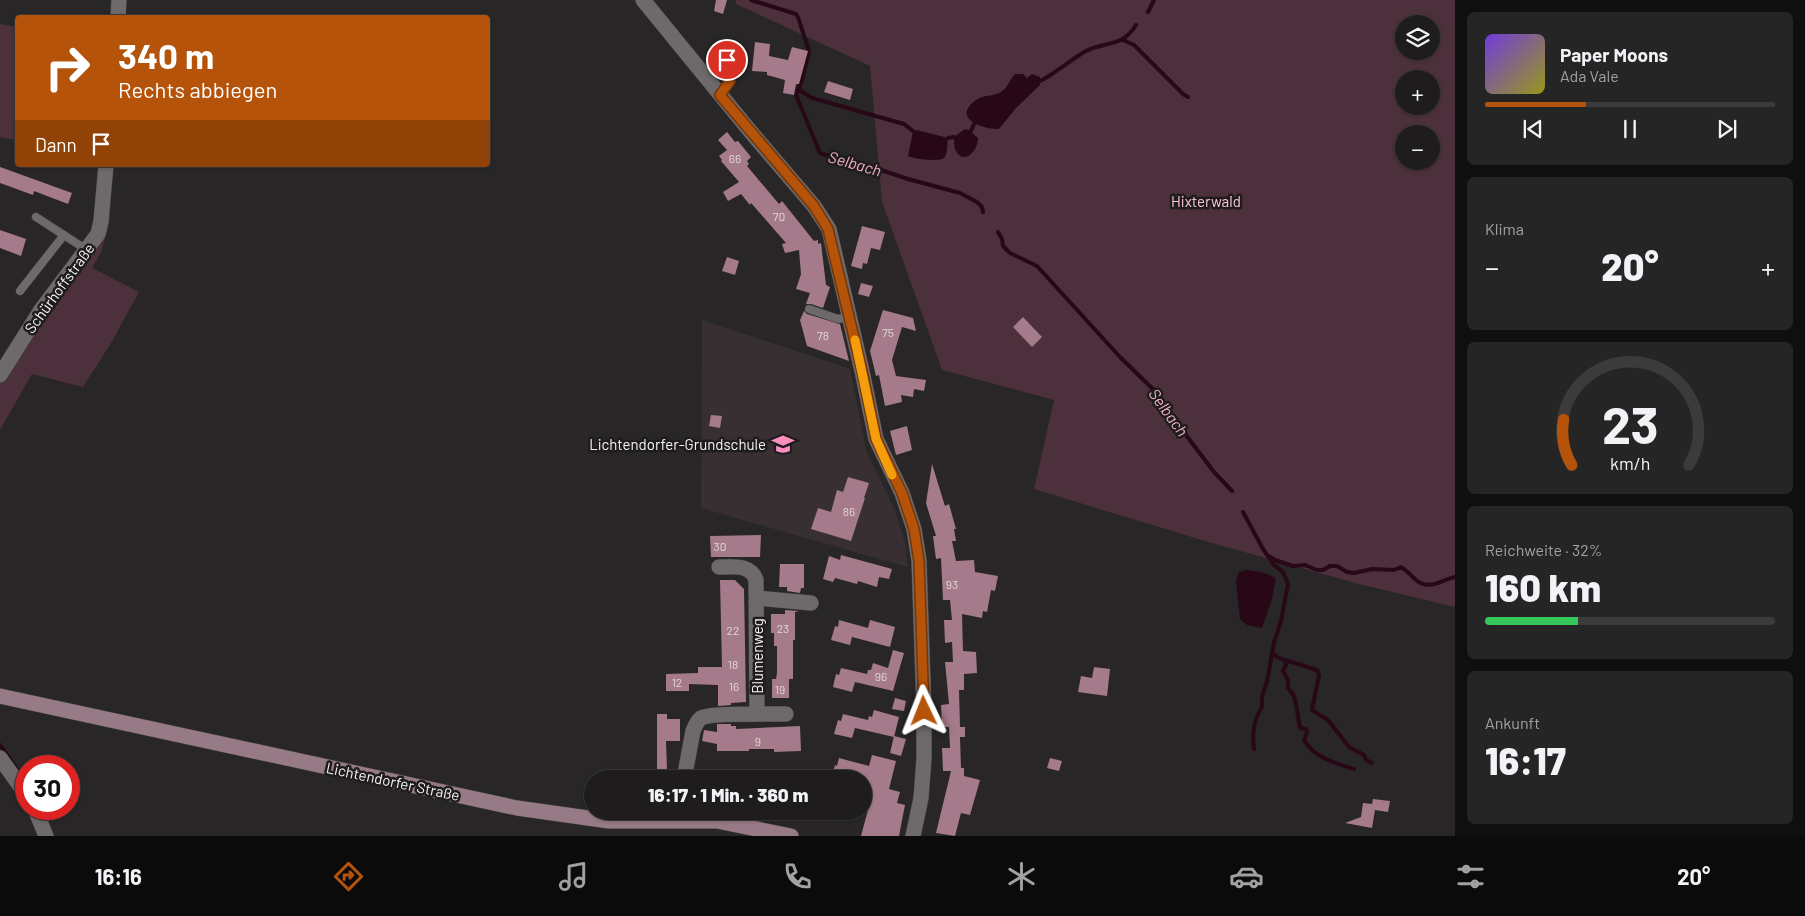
<!DOCTYPE html>
<html lang="de">
<head>
<meta charset="utf-8">
<style>
  body { margin:0; font-family:Barlow,sans-serif; background:#262526; color:#f1f3f6; height:100vh; display:flex; flex-direction:column; font-size:19px; white-space:nowrap }
  * { box-sizing:border-box; margin:0 }
  p { font-size:16px; color:#a1a1a4 }
  .icon { flex:none; width:28px; height:28px; fill:none; stroke:currentColor; stroke-width:2; stroke-linecap:round; stroke-linejoin:round }
  .map { position:relative; flex:1; overflow:hidden }
  .panel { display:flex; flex-direction:column; gap:12px; padding:12px; background:#100f10; width:350px }
  .panel>* { flex:none }
  .hud { position:absolute; left:15px; top:15px; width:475px; height:152px; border-radius:5px; box-shadow:0 1px 4px #0004,0 0 0 1px #3c3a3b; background:#b45309; color:#fff; overflow:hidden }
  .tools { position:absolute; left:1395px; top:15px; display:grid; gap:10px }
  .tools a { display:grid; place-items:center; width:45px; height:45px; border-radius:50%; background:#1e1c1d; box-shadow:0 1px 4px #0004,0 0 0 1px #3c3a3b; font-size:25px }
  .speed { position:absolute; left:15px; top:755px; display:flex; gap:10px; font-size:25px; font-weight:700; text-align:center }
  .speed>* { display:grid; place-content:center; width:65px; height:65px; border-radius:50%; background:#1e1c1d; box-shadow:0 1px 4px #0004,0 0 0 1px #3c3a3b; line-height:1 }
  .speed .limit { border:8px solid #d22; background:#fff; color:#111 }
  .pin { position:absolute; display:grid; place-items:center; width:42px; height:42px; color:#fff; margin:-21px; border:2px solid #fff; border-radius:50%; box-shadow:0 1px 5px #0007 }
  .me { position:absolute; width:55px; margin:-28px; rotate:358deg; stroke-linejoin:round; filter:drop-shadow(0 0 4px #0008) }
  .turn { display:flex; align-items:center; gap:18px; height:105px; padding:0 20px; font-size:22px }
  .turn .icon { width:65px; height:65px; stroke-width:2.5 }
  .turn b { display:block; font-size:35px; line-height:42px }
  .then { display:flex; align-items:center; height:48px; padding:0 20px; background:#0003; gap:10px; font-size:19px }
  .big { font-size:38px; font-weight:800; line-height:1.1 }
  .panel .tile { flex:1; display:flex; flex-direction:column; justify-content:center; gap:8px; min-width:0; padding:0 18px; border-radius:8px; background:#262526 }
  .panel .dial { align-items:center; gap:0 }
  .dial svg { height:130px; overflow:visible; fill:none; stroke:#3c3a3b; stroke-width:7; stroke-linecap:round; text-anchor:middle }
  .dial text { fill:#f1f3f6; stroke:none }
  .song { display:flex; align-items:center; gap:15px }
  .cover { width:60px; height:60px; border-radius:8px; background:linear-gradient(135deg,hsl(260 70% 55%),hsl(60 70% 35%)) }
  .played { height:5px; border-radius:2px; background:linear-gradient(90deg,#b45309 35%,#3c3a3b 35%) }
  .keys { display:flex; justify-content:space-around; direction:ltr }
  .heat { display:flex; justify-content:space-between; align-items:center; font-size:28px; direction:ltr }
  .charge { height:8px; border-radius:4px; background:linear-gradient(90deg,#34c759 32%,#3c3a3b 0) }
  .trip { position:absolute; left:584px; top:770px; width:288px; height:50px; border-radius:25px; background:#1e1c1d; box-shadow:0 1px 4px #0004,0 0 0 1px #3c3a3b; font-weight:800; line-height:50px; text-align:center }
  .menu { display:flex; height:80px; justify-content:space-around; align-items:center; background:#0c0b0c; color:#a1a1a4 }
  .menu .icon { width:35px; height:35px }
  .menu .selected { color:#b45309 }
  .menu b { font-size:22px; color:#f1f3f6 }
  main { display:flex; flex:1; min-height:0 }
  .map>svg:first-child { display:block }
  .built { fill:#382f32 }
  .green { fill:#4c303b; fill-rule:evenodd }
  .water { fill:#280717 }
  .lines { fill:none; stroke-linecap:round; stroke-linejoin:round }
  .stream { stroke:#280717; stroke-width:4 }
  .building { fill:#a57a8b }
  .lane-casing { stroke:#434142; stroke-width:9 }
  .street-casing { stroke:#434142; stroke-width:16 }
  .secondary-casing { stroke:#434142; stroke-width:16 }
  .lane { stroke:#6e6a6c; stroke-width:8 }
  .street { stroke:#6e6a6c; stroke-width:15 }
  .secondary { stroke:#967a86; stroke-width:15 }
  .route-casing { stroke:#753606; stroke-width:12 }
  .route { stroke:#b45309; stroke-width:9 }
  .slow { stroke:#f59e0b; stroke-width:9 }
  .labels { text-anchor:middle; dominant-baseline:central; stroke-width:5; stroke-linejoin:round; paint-order:stroke }
  .number-label { font-size:12px; fill:#e2d6da }
  .park-label { font-size:15px; fill:#fec5db; stroke:#1f1c1d }
  .street-label { font-size:15px; fill:#f6f4f5; stroke:#1f1c1d }
  .poi-label { font-size:15px; fill:#f6f4f5; stroke:#1f1c1d; text-anchor:end }
  .water-label { font-size:16px; font-style:italic; fill:#f3adc8; stroke:#1f1c1d }
</style>
</head>
<body>
<main>
<div class="map">
<svg width="1455" height="836" viewBox="0 0 1455 836">
  <rect width="100%" height="100%" fill="#282627"/>
  <!-- built -->
  <path class="built" d="M702,320L850,369L867,453L895,510L905,543L908,567L701,508Z"/>
  <!-- green -->
  <g class="green">
    <path d="M736,0H1455V607L1359,584L1208,542L1034,489L1054,400L942,370L882,202L870,66L736,4ZM1404,24H1431V51H1404ZM1404,79H1431V106H1404ZM1404,134H1431V161H1404Z"/>
    <path d="M0,24L17,27V140L0,137Z"/>
    <path d="M108,165L110,221L101,252L92,268L139,292L111,343L83,387L32,374L0,430V378L90,247Z"/>
  </g>
  <!-- water -->
  <g class="water">
    <path d="M1015,74H1023L1027,78L1032,74L1040,77V85L1016,108L999,129C982,129 951,118 976,100C984,94 993,97 1001,92C1007,89 1010,79 1015,74Z"/>
    <path d="M965,129L969,130L978,138C978,151 963,167 955,149C954,146 954,141 954,137Z"/>
    <path d="M917,130L948,138C947,144 948,154 944,158C939,162 914,159 908,156L913,131Z"/>
    <path d="M1246,570C1256,571 1268,572 1276,579L1272,599L1262,628L1247,625L1240,619L1236,580L1239,572Z"/>
  </g>
  <g class="lines">
    <!-- stream -->
    <g class="stream">
      <path d="M751,0L796,14L798,17L809,51L802,80L796,95L820,153L826,155L845,158L908,179L960,193L977,202L982,207L983,212"/>
      <path d="M1148,12L1154,0"/>
      <path d="M1123,40L1134,45L1183,94L1188,97"/>
      <path d="M1040,81C1056,73 1070,60 1086,51C1106,41 1122,48 1136,25"/>
      <path d="M799,88L801,91L812,98L904,124L913,131"/>
      <path d="M971,131L974,124"/>
      <path d="M948,138L954,137"/>
      <path d="M998,232L1002,239L1003,246L1010,253L1037,266L1120,357L1158,394L1161,402L1214,472L1232,491"/>
      <path d="M1243,512L1263,549L1274,565L1283,572L1288,584L1281,621L1274,643L1267,682L1262,696V707C1254,719 1252,735 1254,749"/>
      <path d="M1269,556L1275,560L1293,566L1305,565L1317,570H1323L1330,566H1337L1347,572L1354,573L1372,569L1394,570L1401,567C1408,571 1411,576 1416,580C1429,591 1441,580 1455,577"/>
      <path d="M1273,653L1277,657L1285,660L1286,665L1283,671L1288,680V688L1294,696L1296,704L1300,728L1306,729L1307,732L1304,740C1313,757 1337,764 1354,769"/>
      <path d="M1285,660L1317,670L1319,675L1312,710L1328,720L1349,747L1364,755L1366,760L1372,763"/>
      <path d="M0,745L26,782"/>
    </g>
  </g>
  <!-- building -->
  <g class="building">
    <path d="M716,0H727L723,14L714,11Z"/>
    <path d="M755,42L770,44L769,56L788,60L792,47L808,51L799,84H796L794,95L783,93L785,80L767,75V72L752,71Z"/>
    <path d="M828,81L853,89L850,100L824,92Z"/>
    <path d="M727,132L735,142L738,141L751,157L747,161L749,164L747,166L779,204L782,201L814,241L818,240V244L821,243L826,285L830,287L823,308L811,304H806L810,293L796,289L801,274L799,250L785,253L782,244L786,243L751,203L750,205L741,194L728,201L723,192L739,182L721,161L722,160L719,156L727,150L718,140Z"/>
    <path d="M0,167L72,193L68,204L34,191L33,195L0,183Z"/>
    <path d="M862,226L885,232L880,250L871,248L867,264L863,263L862,269L851,266Z"/>
    <path d="M0,230L26,239L21,256L0,248Z"/>
    <path d="M727,257L739,261L735,275L722,271Z"/>
    <path d="M861,283L873,286L869,297L858,294Z"/>
    <path d="M883,310L913,318L916,331L902,327L892,360L896,376L926,380L924,391L914,389L913,397L901,395L902,402L885,406L879,375L876,376L870,351Z"/>
    <path d="M804,311L807,314L840,324L849,361L807,346L800,320Z"/>
    <path d="M1023,317L1042,337L1032,347L1013,327Z"/>
    <path d="M711,415L722,416L720,428L709,426Z"/>
    <path d="M907,426L912,450L896,455L890,431Z"/>
    <path d="M932,464L945,506L949,504L956,529H954L956,541H952L956,561L974,560L975,572L998,576L995,591L991,590L987,612L983,611L982,618L962,614L963,651L976,652L977,673L964,674V690H959L960,727H965V737H960L961,768H964V776L980,780L970,815L961,813L955,836L936,833L951,771H943L942,748H950L949,727H942L941,705L949,704L945,662H953L952,642L945,643L944,620H952L950,600H943L941,558L936,559L933,536H936L926,503Z"/>
    <path d="M848,477L869,483L864,498H865L851,541L811,529L818,508L831,512L837,490L843,492Z"/>
    <path d="M761,535L760,557H711L710,536Z"/>
    <path d="M841,555L892,569L889,579L879,577L877,587L858,581L857,584L835,578L833,582L823,579L829,556L840,560Z"/>
    <path d="M780,564H804V588H801L800,593L787,591V587H779Z"/>
    <path d="M720,580H735L744,589L746,702L731,703V705L718,706V685L689,684V691H666V674L698,673V667H722Z"/>
    <path d="M785,610L799,611L795,612V640H793V679H789V698H772V679H776L777,673V646H774V633H771V614H785Z"/>
    <path d="M839,620L868,628L870,620L895,627L890,647L852,637L850,645L831,640L835,626L838,627Z"/>
    <path d="M893,650L904,653L893,691L855,682L852,692L833,687L836,674L839,675L841,668L867,674L868,670H871L873,663L888,668Z"/>
    <path d="M1094,667L1110,669L1107,696L1078,692L1081,676L1092,678Z"/>
    <path d="M895,698L906,701L904,711L892,709Z"/>
    <path d="M874,710L899,717L894,737L855,728L852,738L834,734L838,720L841,721L843,714L868,720L869,716L872,717Z"/>
    <path d="M657,714H667V719H680V741H666L667,769H657Z"/>
    <path d="M717,724H731V726H736V729L800,726L801,751L774,752V749H749V751H717V744L702,741L704,730L717,732Z"/>
    <path d="M894,736L906,739L901,756L890,753Z"/>
    <path d="M872,755L896,761L889,789L900,792L897,803L905,805L899,836H861L869,806L862,805V779H831L835,765L837,766L839,758L869,766Z"/>
    <path d="M1050,758L1062,761L1059,771L1047,768Z"/>
    <path d="M1373,799L1390,801L1388,812L1375,810L1372,828L1345,823L1361,817L1363,803L1372,804Z"/>
  </g>
  <g class="lines">
    <!-- lane casing -->
    <g class="lane-casing">
      <g id="lane">
        <path d="M720,95C733,81 734,70 722,54"/>
        <path d="M36,217L87,250"/>
        <path d="M20,291L64,235"/>
        <path d="M809,309L838,319L850,317"/>
      </g>
    </g>
    <!-- street casing -->
    <g class="street-casing">
      <g id="street">
        <path d="M643,0L750,131L814,206L829,229L862,371L876,439L902,493L914,529L919,561L924,711V758L921,798L913,836"/>
        <path d="M118,18L119,0"/>
        <path d="M0,375L41,310L98,234L101,221L106,165"/>
        <path d="M757,598L811,603"/>
        <path d="M757,714H786"/>
        <path d="M0,758L26,794"/>
        <path d="M684,779L693,731C695,726 697,721 701,718C711,713 745,715 757,714L756,580C751,564 733,567 719,567"/>
        <path d="M35,809L46,836"/>
      </g>
    </g>
    <!-- secondary casing -->
    <g class="secondary-casing">
      <path id="secondary" d="M0,696L517,808L609,821H717L791,836"/>
    </g>
    <!-- lane -->
    <use href="#lane" class="lane"/>
    <!-- street -->
    <use href="#street" class="street"/>
    <!-- secondary -->
    <use href="#secondary" class="secondary"/>
  </g>
  <g class="lines">
    <!-- route casing -->
    <g class="route-casing">
      <path id="route" d="M727,60L730,81L720,95L814,206L828,229L862,371L876,439L902,493L914,529L919,561L924,711"/>
    </g>
    <!-- route -->
    <use href="#route" class="route"/>
    <!-- slow -->
    <path class="slow" d="M855,340L876,439L892,475"/>
  </g>
  <!-- icons -->
  <defs>
    <g id="school-bare" transform="scale(1.725)"><path d="M0-5L7-2L0 1L-7-2ZM-4 1L0 2.5L4 1V4Q0 6-4 4Z" fill="#fd8ebe" stroke="#1f1c1d" stroke-width="2.5" paint-order="stroke"/></g>
  </defs>
  <g fill-rule="evenodd">
    <use href="#school-bare" x="783" y="444"/>
  </g>
  <g class="labels">
    <!-- number labels -->
    <g class="number-label">
      <text x="735" y="158">66</text>
      <text x="779" y="216">70</text>
      <text x="888" y="332">75</text>
      <text x="823" y="335">78</text>
      <text x="849" y="511">86</text>
      <text x="720" y="546">30</text>
      <text x="952" y="584">93</text>
      <text x="783" y="628">23</text>
      <text x="733" y="630">22</text>
      <text x="733" y="664">18</text>
      <text x="881" y="676">96</text>
      <text x="677" y="682">12</text>
      <text x="734" y="686">16</text>
      <text x="780" y="689">19</text>
      <text x="758" y="741">9</text>
    </g>
    <!-- park labels -->
    <g class="park-label">
      <text x="1206" y="201">Hixterwald</text>
    </g>
    <!-- street labels -->
    <g class="street-label">
      <text transform="translate(59 288) rotate(-54)">Schürhoffstraße</text>
      <text transform="translate(757 656) rotate(-90)">Blumenweg</text>
      <text transform="translate(393 781) rotate(12)">Lichtendorfer Straße</text>
    </g>
    <!-- poi labels -->
    <g class="poi-label">
      <text x="766" y="444">Lichtendorfer-Grundschule</text>
    </g>
    <!-- water labels -->
    <g class="water-label">
      <text transform="translate(855 163) rotate(16)">Selbach</text>
      <text transform="translate(1169 412) rotate(54)">Selbach</text>
    </g>
  </g>
</svg>
<div class="tools">
<a><svg class="icon" aria-label="layers" viewBox="0 0 24 24"><path d="M12 4l9 5-9 5-9-5zM3 14l9 5 9-5"/></svg></a>
<a>+</a>
<a>−</a>
</div>
<div class="speed"><div class="limit">30</div></div>
<div class="pin" style="left:727px;top:60px;background:#d93025"><svg class="icon" aria-label="arrive" viewBox="0 0 24 24"><path d="M6 21V4h12l-3 4 3 4H6"/></svg></div>
<svg class="me" style="left:924px;top:711px" viewBox="-20 -20 40 40"><path d="M0-17L14 15 0 8-14 15z" fill="#b45309" stroke="#fff" stroke-width="4"/></svg>
<div class="trip">16:17 · 1 Min. · 360 m</div>
<div class="hud">
<div class="turn"><svg class="icon" aria-label="right" viewBox="0 0 24 24"><path d="M7 20v-9h11M14 6l5 5-5 5"/></svg><div><b>340 m</b>Rechts abbiegen</div></div>
<div class="then">Dann<svg class="icon" aria-label="arrive" viewBox="0 0 24 24"><path d="M6 21V4h12l-3 4 3 4H6"/></svg></div>
</div>
</div>
<section class="panel">
<div class="tile">
<div class="song"><i class="cover"></i><div><b>Paper Moons</b><p>Ada Vale</p></div></div>
<div class="played"></div>
<div class="keys"><svg class="icon" aria-label="previous" viewBox="0 0 24 24"><path d="M18 5L8 12l10 7zM5 5v14"/></svg><svg class="icon" aria-label="pause" viewBox="0 0 24 24"><path d="M8 5v14M16 5v14"/></svg><svg class="icon" aria-label="next" viewBox="0 0 24 24"><path d="M6 5l10 7-10 7zM19 5v14"/></svg></div>
</div>
<div class="tile"><p>Klima</p>
<div class="heat"><a>−</a><b class="big">20°</b><a>+</a></div>
</div>
<div class="tile dial"><svg viewBox="0 0 100 80">
<path d="M14 69A42 42 0 1 1 86 69"/>
<path d="M14 69A42 42 0 0 1 9 41" stroke="#b45309"/>
<text x="50" y="56" font-size="32" font-weight="700">23</text>
<text x="50" y="72" font-size="11">km/h</text>
</svg></div>
<div class="tile"><p>Reichweite · 32%</p><b class="big">160 km</b><div class="charge"></div></div>
<div class="tile"><p>Ankunft</p><b class="big">16:17</b></div>
</section>
</main>
<nav class="menu">
<b>16:16</b>
<svg class="icon selected" aria-label="directions" viewBox="0 0 24 24"><path d="M12 3l9 9-9 9-9-9zM9 14v-3h6M13 9l2 2-2 2"/></svg>
<svg class="icon" aria-label="music" viewBox="0 0 24 24"><path d="M9 18V5l10-2v13"/><circle cx="6" cy="18" r="3"/><circle cx="16" cy="16" r="3"/></svg>
<svg class="icon" aria-label="phone" viewBox="0 0 24 24"><path d="M5 4h4l2 5-3 2q2 4 5 5l2-3 5 2v4C11 20 4 13 5 4z"/></svg>
<svg class="icon" aria-label="climate" viewBox="0 0 24 24"><path d="M12 3v18M4 7l16 10M4 17L20 7"/></svg>
<svg class="icon" aria-label="car" viewBox="0 0 24 24"><path d="M5 17H2v-5l4-1 3-4h7l3 4 3 1v5h-3M9 17h6M6 11h13"/><circle cx="7" cy="17" r="2"/><circle cx="17" cy="17" r="2"/></svg>
<svg class="icon" aria-label="filters" viewBox="0 0 24 24"><path d="M4 7h16M4 17h16"/><circle cx="9" cy="7" r="2"/><circle cx="15" cy="17" r="2"/></svg>
<b>20°</b>
</nav>
</body>
</html>
